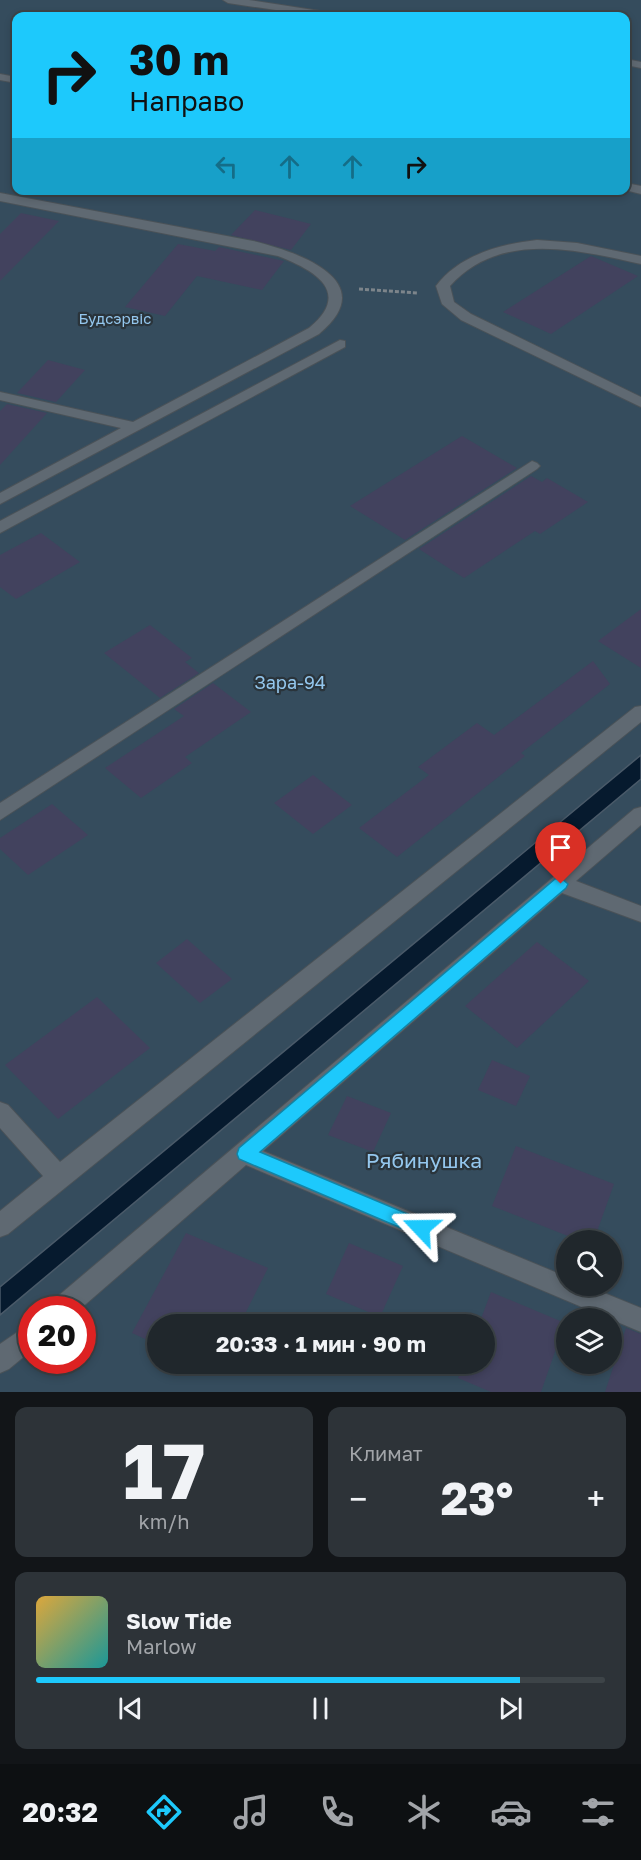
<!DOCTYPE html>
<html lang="ru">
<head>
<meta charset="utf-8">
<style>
  body { margin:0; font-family:"Golos Text",sans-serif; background:#2d3338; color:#f1f3f6; height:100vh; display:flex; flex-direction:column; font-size:22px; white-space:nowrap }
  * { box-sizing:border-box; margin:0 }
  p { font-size:20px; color:#a2a5a9 }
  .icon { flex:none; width:33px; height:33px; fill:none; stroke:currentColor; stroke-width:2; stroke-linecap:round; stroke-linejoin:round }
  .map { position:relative; height:1392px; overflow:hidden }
  .panel { display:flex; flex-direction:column; gap:15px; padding:15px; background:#121518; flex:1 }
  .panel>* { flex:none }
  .hud { position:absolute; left:12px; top:12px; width:618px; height:183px; border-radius:12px; box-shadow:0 3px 9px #0003,0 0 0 2px #3d4448; background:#1dc9fc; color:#111; overflow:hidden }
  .tools { position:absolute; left:556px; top:1230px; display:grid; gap:12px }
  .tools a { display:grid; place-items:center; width:66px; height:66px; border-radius:50%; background:#20272c; box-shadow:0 3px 9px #0003,0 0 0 2px #3d4448; font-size:30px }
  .speed { position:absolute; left:18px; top:1296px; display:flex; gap:12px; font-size:30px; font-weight:700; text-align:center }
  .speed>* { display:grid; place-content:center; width:78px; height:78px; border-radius:50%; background:#20272c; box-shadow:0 3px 9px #0003,0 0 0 2px #3d4448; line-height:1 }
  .speed .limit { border:9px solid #d22; background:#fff; color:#111 }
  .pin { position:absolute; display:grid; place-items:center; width:51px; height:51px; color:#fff; margin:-62px -26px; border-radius:50% 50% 50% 0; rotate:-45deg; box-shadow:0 0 6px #0007 }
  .pin .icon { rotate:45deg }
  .me { position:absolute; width:66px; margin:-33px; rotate:293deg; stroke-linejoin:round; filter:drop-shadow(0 0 4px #0008) }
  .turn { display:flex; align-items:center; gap:21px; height:126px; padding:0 18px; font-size:27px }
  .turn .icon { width:78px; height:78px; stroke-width:2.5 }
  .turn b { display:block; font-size:42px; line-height:51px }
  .lanes { display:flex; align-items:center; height:57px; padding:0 18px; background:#0003; justify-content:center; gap:30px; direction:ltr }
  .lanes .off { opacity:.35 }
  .big { font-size:45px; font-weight:700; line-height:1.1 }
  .panel .widget { flex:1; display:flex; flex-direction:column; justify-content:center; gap:9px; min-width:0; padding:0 21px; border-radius:12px; background:#2d3338 }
  .panel .dial { align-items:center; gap:0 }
  .dial b { font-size:78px; line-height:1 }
  .song { display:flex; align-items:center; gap:18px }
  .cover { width:72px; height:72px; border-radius:9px; background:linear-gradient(135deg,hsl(40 70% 55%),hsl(180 70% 35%)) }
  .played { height:6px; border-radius:3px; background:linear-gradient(90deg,#1dc9fc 85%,#3d4448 85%) }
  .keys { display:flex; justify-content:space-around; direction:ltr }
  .heat { display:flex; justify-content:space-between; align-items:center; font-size:33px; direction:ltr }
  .panel .tiles { flex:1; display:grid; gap:15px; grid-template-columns:1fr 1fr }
  .widget:last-child { grid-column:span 2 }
  .trip { position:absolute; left:147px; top:1314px; width:348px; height:60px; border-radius:30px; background:#20272c; box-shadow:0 3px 9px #0003,0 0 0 2px #3d4448; font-weight:700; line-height:60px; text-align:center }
  .menu { display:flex; height:96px; justify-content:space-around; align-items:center; background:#0d1012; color:#a2a5a9 }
  .menu .icon { width:42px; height:42px }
  .menu .selected { color:#1dc9fc }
  .menu b { font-size:27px; color:#f1f3f6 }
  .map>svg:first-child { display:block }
  .green { fill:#354c5d; fill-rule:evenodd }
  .water { fill:#061a2e; stroke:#4a5a69; stroke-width:1.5 }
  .building { fill:#42425e }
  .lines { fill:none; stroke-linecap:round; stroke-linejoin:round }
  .lane-casing { stroke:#4a5258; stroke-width:2 }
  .path { stroke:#7d858b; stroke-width:3; stroke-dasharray:4 2; stroke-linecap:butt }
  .lane { fill:#5f6972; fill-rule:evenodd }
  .route { fill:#1dc9fc; stroke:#1383a4; stroke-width:1.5 }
  .labels { text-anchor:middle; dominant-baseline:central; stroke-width:4.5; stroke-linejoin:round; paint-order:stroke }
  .far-park-label { font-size:15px; fill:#94c7ee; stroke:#2a343b }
  .park-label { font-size:18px; fill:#94c7ee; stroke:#2a343b }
  .near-park-label { font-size:21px; fill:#94c7ee; stroke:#2a343b }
</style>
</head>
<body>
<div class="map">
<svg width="641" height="1392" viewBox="0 0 641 1392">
  <rect width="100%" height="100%" fill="#2a343b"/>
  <!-- green -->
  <path class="green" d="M0,0H641V1392H0ZM16,16H626V190H16ZM567,1240H612V1286H567ZM32,1310H82V1360H32ZM567,1318H612V1364H567ZM158,1324H484V1364H158Z"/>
  <!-- water -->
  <path class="water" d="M641,755V779L0,1315V1287Z"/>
  <!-- building -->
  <g class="building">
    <path d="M255,210L311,224L291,250L231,235Z"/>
    <path d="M21,213L59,221L0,281V234Z"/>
    <path d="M178,244L215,251L219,247L284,261L262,290L197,276L165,316L125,307Z"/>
    <path d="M591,256L638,276L551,334L503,312Z"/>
    <path d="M48,360L85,370L56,402L17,393Z"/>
    <path d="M7,404L47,413L0,465V411Z"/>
    <path d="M462,436L517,468L405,540L350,506Z"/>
    <path d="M531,476L542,482L547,478L588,502L540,534L535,531L464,578L419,549Z"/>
    <path d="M41,533L80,562L16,599L0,587V555Z"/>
    <path d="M641,609V668L598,641Z"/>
    <path d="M150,625L192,658L185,662L199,673L160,698L104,653Z"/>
    <path d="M593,661L610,684L521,753L525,756L397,857L359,828L429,775L418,767L477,723L494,735Z"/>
    <path d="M213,683L251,712L185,757L192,763L141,798L105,768L184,716L174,709Z"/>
    <path d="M313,775L352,805L313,834L274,803Z"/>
    <path d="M52,804L88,835L28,875L0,849V838Z"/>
    <path d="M187,939L232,979L200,1003L156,963Z"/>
    <path d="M537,942L589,981L517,1048L465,1006Z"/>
    <path d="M97,997L150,1048L58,1119L5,1065Z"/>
    <path d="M492,1060L530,1076L516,1106L478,1090Z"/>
    <path d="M347,1096L391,1113L373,1152L328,1135Z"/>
    <path d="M516,1146L614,1184L594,1240H578L492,1206Z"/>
    <path d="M186,1233L268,1268L240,1324H158V1345L132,1333Z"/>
    <path d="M349,1243L403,1266L380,1317L326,1294Z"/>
    <path d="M491,1292L565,1323L541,1392H491L458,1378L464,1364H484V1324H479Z"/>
    <path d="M626,1328L641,1334V1392H605Z"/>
  </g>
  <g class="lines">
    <!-- lane casing -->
    <g class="lane-casing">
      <g id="lane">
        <path d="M223,0H249L333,13L338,16H316L228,3Z"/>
        <path d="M626,59L641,62V68L626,65Z"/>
        <path d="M0,74L16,77V83L0,80Z"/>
        <path d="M626,183L641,186V194L625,190Z"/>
        <path d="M0,193L253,241C298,252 383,281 319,334L0,504V493L121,428L0,400V392L133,422L309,328C353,292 314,270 278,256L0,201Z"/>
        <path d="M537,240L577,243L641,256V264C578,250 500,230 450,286L454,302L471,314L641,397V407L461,320L442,304L436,286C459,255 501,244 537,240Z"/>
        <path d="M340,340L345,341V347L0,533V521Z"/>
        <path d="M532,461L537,463L540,466L537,469L0,820V803Z"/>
        <path d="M641,706V722L8,1234L0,1237V1211L43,1176L0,1128V1102L8,1105L60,1162L635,707Z"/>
        <path d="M641,807V825L576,881L641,906V922L562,893L263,1151L567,1277V1286H587L641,1308V1332L246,1165L79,1310H48L51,1302L634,809Z"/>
        <path d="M32,1322V1350L9,1369L0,1373V1344Z"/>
      </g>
    </g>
    <!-- path -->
    <path class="path" d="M359,289L418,293"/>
    <!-- lane -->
    <use href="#lane" class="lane"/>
  </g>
  <!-- route -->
  <path class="route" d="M561,878L568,884L566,888L260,1152L427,1222L430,1228L427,1234L421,1236L415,1234L239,1159L237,1154L239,1148L555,879Z"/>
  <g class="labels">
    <!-- far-park labels -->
    <g class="far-park-label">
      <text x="115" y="318">Будсэрвіс</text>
    </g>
    <!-- park labels -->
    <g class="park-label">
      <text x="290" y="682">Зара-94</text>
    </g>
    <!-- near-park labels -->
    <g class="near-park-label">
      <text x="424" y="1160">Рябинушка</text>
    </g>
  </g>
</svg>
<div class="tools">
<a><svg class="icon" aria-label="search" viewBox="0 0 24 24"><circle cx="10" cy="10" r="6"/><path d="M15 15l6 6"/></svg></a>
<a><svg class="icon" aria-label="layers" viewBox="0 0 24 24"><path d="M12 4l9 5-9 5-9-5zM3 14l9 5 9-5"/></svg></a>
</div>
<div class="speed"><div class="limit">20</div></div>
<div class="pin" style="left:561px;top:884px;background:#d93025"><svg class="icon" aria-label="arrive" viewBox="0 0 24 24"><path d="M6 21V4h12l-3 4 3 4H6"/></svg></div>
<svg class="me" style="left:421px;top:1228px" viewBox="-20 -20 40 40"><path d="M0-17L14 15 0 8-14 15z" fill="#1dc9fc" stroke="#fff" stroke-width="4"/></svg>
<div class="trip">20:33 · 1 мин · 90 m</div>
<div class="hud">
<div class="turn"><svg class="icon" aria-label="right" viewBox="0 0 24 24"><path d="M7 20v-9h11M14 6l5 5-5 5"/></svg><div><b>30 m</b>Направо</div></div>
<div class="lanes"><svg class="icon off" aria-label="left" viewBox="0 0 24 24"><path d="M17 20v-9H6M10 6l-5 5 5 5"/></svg><svg class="icon off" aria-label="ahead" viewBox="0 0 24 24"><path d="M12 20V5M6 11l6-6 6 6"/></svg><svg class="icon off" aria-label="ahead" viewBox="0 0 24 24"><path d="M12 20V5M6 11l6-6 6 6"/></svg><svg class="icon" aria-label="right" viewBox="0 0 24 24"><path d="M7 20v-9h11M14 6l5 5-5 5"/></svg></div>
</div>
</div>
<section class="panel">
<div class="tiles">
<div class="widget dial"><b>17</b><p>km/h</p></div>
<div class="widget"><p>Климат</p>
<div class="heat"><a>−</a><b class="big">23°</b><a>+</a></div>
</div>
<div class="widget">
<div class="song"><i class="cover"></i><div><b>Slow Tide</b><p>Marlow</p></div></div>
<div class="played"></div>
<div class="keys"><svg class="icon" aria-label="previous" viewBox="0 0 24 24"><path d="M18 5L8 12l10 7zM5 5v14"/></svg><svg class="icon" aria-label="pause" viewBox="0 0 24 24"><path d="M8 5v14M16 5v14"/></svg><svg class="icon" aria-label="next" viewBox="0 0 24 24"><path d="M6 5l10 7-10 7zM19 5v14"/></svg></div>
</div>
</div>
</section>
<nav class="menu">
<b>20:32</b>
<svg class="icon selected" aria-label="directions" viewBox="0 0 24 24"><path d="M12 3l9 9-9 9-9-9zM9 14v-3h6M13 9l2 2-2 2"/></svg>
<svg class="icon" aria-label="music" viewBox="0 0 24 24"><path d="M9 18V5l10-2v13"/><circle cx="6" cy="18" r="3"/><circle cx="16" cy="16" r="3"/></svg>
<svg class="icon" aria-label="phone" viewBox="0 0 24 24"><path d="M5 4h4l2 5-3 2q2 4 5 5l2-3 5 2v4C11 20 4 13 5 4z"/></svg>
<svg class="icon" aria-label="climate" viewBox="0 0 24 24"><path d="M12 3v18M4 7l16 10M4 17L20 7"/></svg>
<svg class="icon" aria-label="car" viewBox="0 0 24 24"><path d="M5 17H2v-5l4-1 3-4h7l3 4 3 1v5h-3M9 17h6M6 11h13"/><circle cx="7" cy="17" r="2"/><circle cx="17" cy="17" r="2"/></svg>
<svg class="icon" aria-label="filters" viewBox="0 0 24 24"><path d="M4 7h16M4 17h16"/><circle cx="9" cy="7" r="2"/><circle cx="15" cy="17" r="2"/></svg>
</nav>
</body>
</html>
